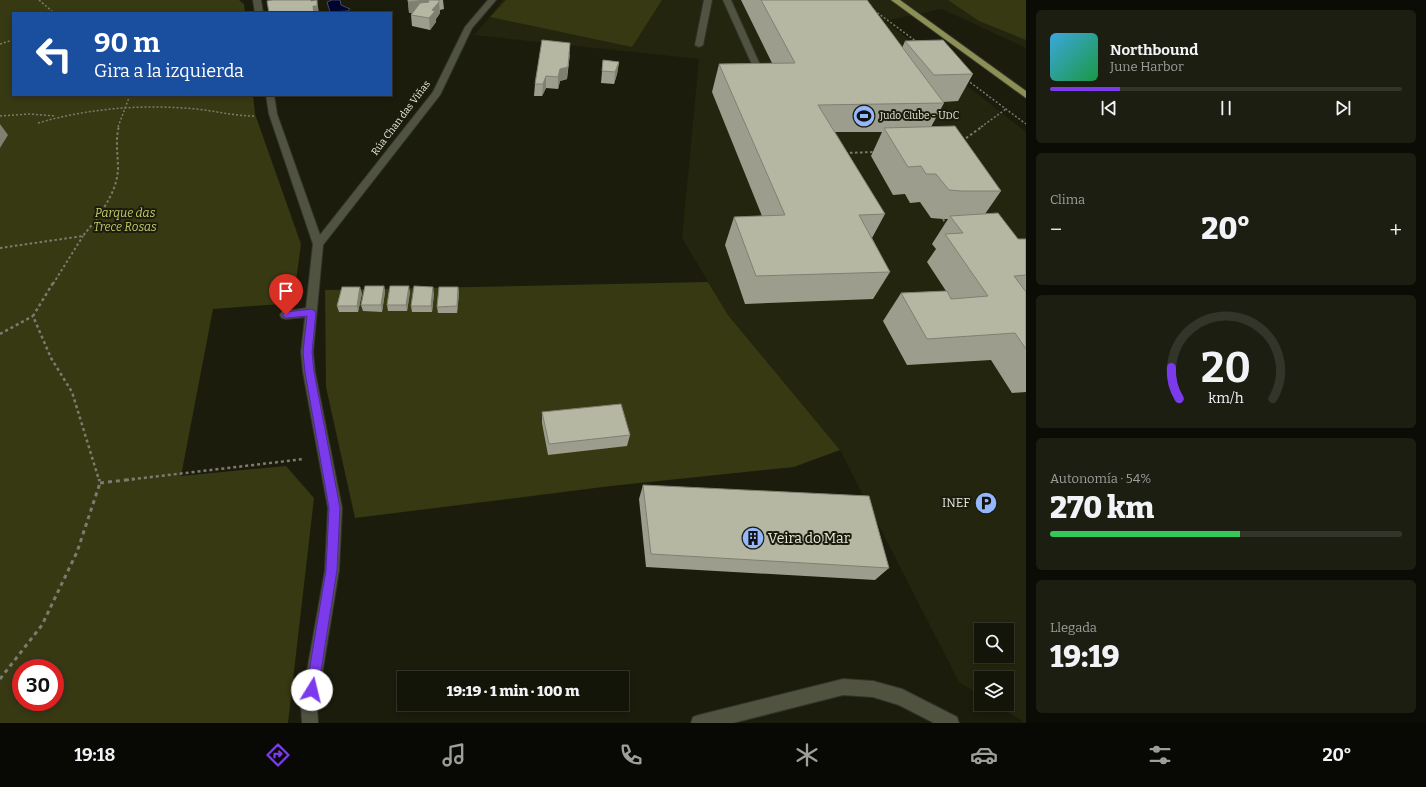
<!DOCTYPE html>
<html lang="es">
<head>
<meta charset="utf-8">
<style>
  body { margin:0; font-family:Bitter,serif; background:#1d1e12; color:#f1f3f6; height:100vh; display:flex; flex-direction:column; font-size:15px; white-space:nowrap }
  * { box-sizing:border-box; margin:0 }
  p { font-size:13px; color:#9d9f9c }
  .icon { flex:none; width:22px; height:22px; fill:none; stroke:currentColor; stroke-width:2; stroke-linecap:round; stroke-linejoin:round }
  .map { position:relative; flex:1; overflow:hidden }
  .panel { display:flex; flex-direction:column; gap:10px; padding:10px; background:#0b0c05; width:400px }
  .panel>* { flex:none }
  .banner { position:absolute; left:12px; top:12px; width:380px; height:84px; border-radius:0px; box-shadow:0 2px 6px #0003,0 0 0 1px #33342a; background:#1a4fa0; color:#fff; overflow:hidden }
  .controls { position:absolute; left:974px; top:623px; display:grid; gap:8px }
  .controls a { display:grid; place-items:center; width:40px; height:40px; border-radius:0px; background:#141509; box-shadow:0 2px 6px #0003,0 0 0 1px #33342a; font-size:20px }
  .speed { position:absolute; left:12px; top:659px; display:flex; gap:8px; font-size:20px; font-weight:700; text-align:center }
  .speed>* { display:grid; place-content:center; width:52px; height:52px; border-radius:50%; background:#141509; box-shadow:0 2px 6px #0003,0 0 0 1px #33342a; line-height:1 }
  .speed .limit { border:6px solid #d22; background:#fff; color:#111 }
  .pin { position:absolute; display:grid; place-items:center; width:34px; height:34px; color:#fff; margin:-41px -17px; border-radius:50% 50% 50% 0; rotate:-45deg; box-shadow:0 0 4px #0007 }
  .pin .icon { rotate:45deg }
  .me { position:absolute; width:44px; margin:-22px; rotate:9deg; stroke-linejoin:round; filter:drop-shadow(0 0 3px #0008) }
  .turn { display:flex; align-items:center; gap:14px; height:84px; padding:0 16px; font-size:18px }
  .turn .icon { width:52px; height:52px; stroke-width:2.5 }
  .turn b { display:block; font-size:28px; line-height:34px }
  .big { font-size:30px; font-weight:800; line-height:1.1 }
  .panel .card { flex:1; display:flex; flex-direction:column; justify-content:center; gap:6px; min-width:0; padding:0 14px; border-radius:6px; background:#1d1e12 }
  .panel .dial { align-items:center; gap:0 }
  .dial svg { height:104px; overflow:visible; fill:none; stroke:#33342a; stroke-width:7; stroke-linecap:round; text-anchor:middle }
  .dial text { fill:#f1f3f6; stroke:none }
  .song { display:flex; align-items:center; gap:12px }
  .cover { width:48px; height:48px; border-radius:6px; background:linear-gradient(135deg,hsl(200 70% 55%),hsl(140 70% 35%)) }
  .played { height:4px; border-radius:2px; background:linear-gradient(90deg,#7c3aed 20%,#33342a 20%) }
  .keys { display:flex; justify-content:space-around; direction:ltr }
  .heat { display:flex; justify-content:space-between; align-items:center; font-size:22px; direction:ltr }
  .charge { height:6px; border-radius:3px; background:linear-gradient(90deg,#34c759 54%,#33342a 0) }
  .trip { position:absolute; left:397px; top:671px; width:232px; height:40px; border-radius:0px; background:#141509; box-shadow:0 2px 6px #0003,0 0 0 1px #33342a; font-weight:800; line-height:40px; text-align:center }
  .tab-bar { display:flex; height:64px; justify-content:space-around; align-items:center; background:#080804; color:#9d9f9c }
  .tab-bar .icon { width:28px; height:28px }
  .tab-bar .current { color:#7c3aed }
  .tab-bar b { font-size:18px; color:#f1f3f6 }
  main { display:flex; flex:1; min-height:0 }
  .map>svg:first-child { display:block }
  .built { fill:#24250e; fill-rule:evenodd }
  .green { fill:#373913; fill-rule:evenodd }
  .water { fill:#000530; stroke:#464a65 }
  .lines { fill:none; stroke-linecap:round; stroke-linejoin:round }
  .minor-casing { stroke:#33342d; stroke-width:2 }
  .major-casing { stroke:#33342d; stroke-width:2 }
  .path-far3 { stroke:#7b7c6f; stroke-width:1.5; stroke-dasharray:2 2; stroke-linecap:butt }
  .path-far2 { stroke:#7b7c6f; stroke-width:2; stroke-dasharray:2.5 2.5; stroke-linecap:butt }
  .path-far1 { stroke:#7b7c6f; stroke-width:2.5; stroke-dasharray:3 3; stroke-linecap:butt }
  .path { stroke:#7b7c6f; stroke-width:3; stroke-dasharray:4 4; stroke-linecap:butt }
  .minor { fill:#515341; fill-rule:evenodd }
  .major { fill:#8c9055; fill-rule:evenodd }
  .wall { fill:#9c9d8c }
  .shaded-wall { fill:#7f8072 }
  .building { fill:#b5b7a3; stroke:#7f8072 }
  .route { fill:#7c3aed; stroke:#51269a }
  .labels { text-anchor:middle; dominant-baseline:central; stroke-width:4; stroke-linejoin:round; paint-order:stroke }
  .far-poi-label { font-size:10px; fill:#e9eae0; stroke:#1b1c0c; text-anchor:start }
  .far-street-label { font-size:10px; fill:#e9eae0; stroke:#1b1c0c }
  .park-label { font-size:12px; font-style:italic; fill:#c3c86b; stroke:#1b1c0c }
  .poi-label { font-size:12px; fill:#e9eae0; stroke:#1b1c0c; text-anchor:end }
  .near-poi-label { font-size:14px; fill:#e9eae0; stroke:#1b1c0c; text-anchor:start }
</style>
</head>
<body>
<main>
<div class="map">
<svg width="1026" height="723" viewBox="0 0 1026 723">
  <rect width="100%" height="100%" fill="#1b1c0c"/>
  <!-- built -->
  <path class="built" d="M503,0H1026V48L942,9L885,21L1026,132V723L994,704H1007V678H981V696L959,682L840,450L728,315L682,238L699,59L474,35L490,17ZM981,630H1007V656H981Z"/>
  <!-- green -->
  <g class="green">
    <path d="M0,0H239L244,4L245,13H13V95H253L255,114L301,244L293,303L213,309L181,476L286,466L314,498L288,723H0ZM21,668H55V702H21Z"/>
    <path d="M506,0H662L632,47L490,17Z"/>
    <path d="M948,0H1026V40L979,21Z"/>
    <path d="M708,282L728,315L840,450L794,467L611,486L355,518L326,387L325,290Z"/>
  </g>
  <!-- water -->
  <path class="water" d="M332,0H340L341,5L350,9L348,11L330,12L327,2Z"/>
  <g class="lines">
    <!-- minor casing -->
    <g class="minor-casing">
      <g id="minor">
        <path d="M253,0H261L263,13H255Z"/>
        <path d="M488,0H496L472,28L440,95L323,245L313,352L315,372L342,508L339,570L317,705L318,723H302L301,705L325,570L328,508L303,372L301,352L305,317L286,319L282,318L280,315L282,312L306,308L313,244L269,114L266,95H274L277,114L320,235L433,92L465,27Z"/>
        <path d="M704,0H712L703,45L699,47L695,45Z"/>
        <path d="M723,0H731L766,78L765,80H759L758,78Z"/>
        <path d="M843,679L873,681L902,689L957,717L959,723H934L899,705L873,697L843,695L733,723H691L693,717L699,715Z"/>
      </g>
    </g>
    <!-- major casing -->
    <g class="major-casing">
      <path id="major" d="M891,0H900L1026,91V98Z"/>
    </g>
    <!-- path-far3 -->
    <g class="path-far3">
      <path d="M39,0L54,13"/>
      <path d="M871,8L917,42"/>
      <path d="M0,44L13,40"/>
      <path d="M967,80L1026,124"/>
      <path d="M0,116L29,114L56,116"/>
      <path d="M38,123C90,108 143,104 196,109C216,111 234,116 254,116"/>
      <path d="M118,127L130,95"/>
      <path d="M981,127L1006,109"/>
    </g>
    <!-- path-far2 -->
    <g class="path-far2">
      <path d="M962,141L983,126"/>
      <path d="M845,153L876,152"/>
      <path d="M943,219L947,226"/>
      <path d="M0,248L83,236C98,217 117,194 118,169C118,154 115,141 119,126"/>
      <path d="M53,284L83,236"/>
    </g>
    <!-- path-far1 -->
    <g class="path-far1">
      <path d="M53,283L33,316L51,358L72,392L99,480"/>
      <path d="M0,334L33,316"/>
      <path d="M126,480L304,459"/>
    </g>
    <!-- path -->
    <g class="path">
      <path d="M100,483L134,479"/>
      <path d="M0,679L42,625L77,552L100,483L99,479"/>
    </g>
    <!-- minor -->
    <use href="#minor" class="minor"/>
    <!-- major -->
    <use href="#major" class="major"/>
  </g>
  <!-- wall -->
  <g class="wall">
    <path d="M408,0H443L444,9L440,10V13L436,19V22L430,30L412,26L411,15L412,13H409Z"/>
    <path d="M741,0H867L902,48L905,41L973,74L958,101L943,102L944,103L931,127L1001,191L985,214L1018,239H1026V392L1012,393L991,360L907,365L883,321L901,293L946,291L927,262L936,249L932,244L948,219H943L931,218L920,202L910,203L905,194L893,195L871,156L882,132H835L885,214L872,238L890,272L873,299L745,304L725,245L734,217L762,216L712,92L719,64L772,63Z"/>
    <path d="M570,54L567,79L560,81L558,89L546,88L542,96H534L535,84Z"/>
    <path d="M603,60L619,62L617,74L614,84L601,83Z"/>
    <path d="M384,286L385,292L382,312L363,311L361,305Z"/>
    <path d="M458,287L459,293L457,313H438L437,307Z"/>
    <path d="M410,292L407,311H388L387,305Z"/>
    <path d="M362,293L358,312H339L337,306Z"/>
    <path d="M434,293L432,312H412L411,306Z"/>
    <path d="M542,412L630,435L627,446L548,455L542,423Z"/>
    <path d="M643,485L889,568L875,580L646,567L639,499Z"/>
  </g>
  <!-- shaded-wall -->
  <g class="shaded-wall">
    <path d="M317,0L319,13H314L313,6Z"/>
    <path d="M428,0L429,11L409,13L408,2Z"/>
    <path d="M439,2L440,13L436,19V22L430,30L429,18L432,10Z"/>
    <path d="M570,43L567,79L560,81L558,89V77L560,69Z"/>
    <path d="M619,62L617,74L614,84L615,72Z"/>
    <path d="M546,76V88L542,96L543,84Z"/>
    <path d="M0,124L8,135L0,148Z"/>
    <path d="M384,286L385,292L382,312L381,305Z"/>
    <path d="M409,286L410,292L407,311L406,305Z"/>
    <path d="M360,287L362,293L358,312L357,306Z"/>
    <path d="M433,287L434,293L432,312L431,306Z"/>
    <path d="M458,287L459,293L457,313V306Z"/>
  </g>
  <!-- building -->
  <g class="building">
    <path d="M272,0H311V1L317,0V6H313L314,13H269L267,1Z"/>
    <path d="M408,0H426L408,2Z"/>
    <path d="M428,0H439V2L432,10L435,11L429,18L411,15L420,3L429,2Z"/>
    <path d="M761,0H867L944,103L818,105L885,214L859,215L890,272L756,276L734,217L785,215L719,64L795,63Z"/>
    <path d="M542,40L570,43L568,67L560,69L558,77L546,76L543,84H535Z"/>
    <path d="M943,40L973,74L934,75L905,41Z"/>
    <path d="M603,60L619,62L615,72L602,71Z"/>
    <path d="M955,126L1001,191H961L949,190L936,174H926L921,166L908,167L884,128Z"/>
    <path d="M998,213L1018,239H1026V275L1014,276L1026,292V349L1015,333L927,339L901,293L947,291L951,299L988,296L945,234L963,233L950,216Z"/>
    <path d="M365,286H384L381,305H361Z"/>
    <path d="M390,286H409L406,305H387Z"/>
    <path d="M414,286L433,287L431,306H411Z"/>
    <path d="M342,287H360L357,306H337Z"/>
    <path d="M439,287H458L457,306L437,307Z"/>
    <path d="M621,404L630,435L549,444L542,412Z"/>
    <path d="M643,485L869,496L889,568L651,554Z"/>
  </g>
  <!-- route -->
  <path class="route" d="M312,309L316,312L312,352L314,372L340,508L337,570L318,690L316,694L312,696L307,694L306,690L326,570L329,508L305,372L303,352L307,316L286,318L282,315L286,312Z"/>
  <!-- icons -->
  <defs>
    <g id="stadium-disc" transform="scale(1.15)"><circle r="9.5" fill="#95b7fd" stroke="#1b1c0c"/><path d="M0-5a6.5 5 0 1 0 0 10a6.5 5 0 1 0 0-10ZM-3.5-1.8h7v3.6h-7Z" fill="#111"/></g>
    <g id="parking-disc" transform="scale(1.15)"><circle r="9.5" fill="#95b7fd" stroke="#1b1c0c"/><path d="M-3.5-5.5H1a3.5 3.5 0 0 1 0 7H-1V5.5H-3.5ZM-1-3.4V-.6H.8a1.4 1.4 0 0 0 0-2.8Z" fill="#111"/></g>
    <g id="building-disc" transform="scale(1.15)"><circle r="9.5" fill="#95b7fd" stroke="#1b1c0c"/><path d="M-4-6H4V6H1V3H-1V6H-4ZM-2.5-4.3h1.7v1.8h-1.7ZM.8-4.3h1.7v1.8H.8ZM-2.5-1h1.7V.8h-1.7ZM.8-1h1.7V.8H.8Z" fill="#111"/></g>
  </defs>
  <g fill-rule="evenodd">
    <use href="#stadium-disc" x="864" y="116"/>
    <use href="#parking-disc" x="986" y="503"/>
    <use href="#building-disc" x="753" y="538"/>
  </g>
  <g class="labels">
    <!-- far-poi labels -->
    <g class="far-poi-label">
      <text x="880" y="116">Judo Clube - UDC</text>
    </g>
    <!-- far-street labels -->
    <g class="far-street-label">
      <text transform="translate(401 118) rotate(-53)">Rúa Chan das Viñas</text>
    </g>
    <!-- park labels -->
    <g class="park-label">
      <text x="125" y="213">Parque das<tspan x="125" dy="14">Trece Rosas</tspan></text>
    </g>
    <!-- poi labels -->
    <g class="poi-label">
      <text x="970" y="503">INEF</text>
    </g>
    <!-- near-poi labels -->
    <g class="near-poi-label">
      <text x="768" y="538">Veira do Mar</text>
    </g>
  </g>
</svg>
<div class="controls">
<a><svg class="icon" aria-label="search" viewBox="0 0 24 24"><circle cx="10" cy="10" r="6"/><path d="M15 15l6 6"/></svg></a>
<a><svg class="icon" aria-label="layers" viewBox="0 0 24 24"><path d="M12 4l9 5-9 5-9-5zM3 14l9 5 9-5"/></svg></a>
</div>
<div class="speed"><div class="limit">30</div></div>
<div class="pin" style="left:286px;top:315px;background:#d93025"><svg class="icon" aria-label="arrive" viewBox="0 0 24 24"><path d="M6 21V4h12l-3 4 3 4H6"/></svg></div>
<svg class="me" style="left:312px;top:690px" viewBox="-20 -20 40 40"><circle r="19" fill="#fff"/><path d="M0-13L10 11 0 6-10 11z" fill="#7c3aed"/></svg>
<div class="trip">19:19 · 1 min · 100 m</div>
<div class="banner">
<div class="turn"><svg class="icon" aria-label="left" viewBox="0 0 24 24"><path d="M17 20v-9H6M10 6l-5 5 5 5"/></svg><div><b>90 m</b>Gira a la izquierda</div></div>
</div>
</div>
<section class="panel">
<div class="card">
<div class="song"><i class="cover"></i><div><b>Northbound</b><p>June Harbor</p></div></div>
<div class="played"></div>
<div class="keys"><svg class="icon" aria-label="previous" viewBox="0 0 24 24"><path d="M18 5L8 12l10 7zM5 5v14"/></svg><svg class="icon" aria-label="pause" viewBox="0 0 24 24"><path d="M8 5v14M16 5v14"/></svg><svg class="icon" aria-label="next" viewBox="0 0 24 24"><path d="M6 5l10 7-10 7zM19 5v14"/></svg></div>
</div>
<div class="card"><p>Clima</p>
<div class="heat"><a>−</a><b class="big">20°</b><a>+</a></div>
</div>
<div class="card dial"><svg viewBox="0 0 100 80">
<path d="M14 69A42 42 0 1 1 86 69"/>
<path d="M14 69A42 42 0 0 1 8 45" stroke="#7c3aed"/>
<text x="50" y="56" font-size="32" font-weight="700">20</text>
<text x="50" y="72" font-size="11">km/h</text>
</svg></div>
<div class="card"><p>Autonomía · 54%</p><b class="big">270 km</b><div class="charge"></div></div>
<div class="card"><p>Llegada</p><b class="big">19:19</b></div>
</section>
</main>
<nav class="tab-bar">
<b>19:18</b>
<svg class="icon current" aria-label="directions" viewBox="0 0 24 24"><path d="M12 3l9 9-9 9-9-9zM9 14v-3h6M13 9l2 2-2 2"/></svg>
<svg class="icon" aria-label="music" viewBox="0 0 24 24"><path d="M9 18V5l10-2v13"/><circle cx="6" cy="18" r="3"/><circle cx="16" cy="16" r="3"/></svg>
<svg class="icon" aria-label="phone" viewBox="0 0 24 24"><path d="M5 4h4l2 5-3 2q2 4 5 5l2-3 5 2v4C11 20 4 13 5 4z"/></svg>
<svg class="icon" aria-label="climate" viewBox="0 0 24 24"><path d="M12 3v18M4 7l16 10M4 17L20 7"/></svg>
<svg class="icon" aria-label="car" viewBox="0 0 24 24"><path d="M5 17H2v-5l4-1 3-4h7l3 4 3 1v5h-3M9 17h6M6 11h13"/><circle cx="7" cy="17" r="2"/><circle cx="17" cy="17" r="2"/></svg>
<svg class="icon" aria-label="filters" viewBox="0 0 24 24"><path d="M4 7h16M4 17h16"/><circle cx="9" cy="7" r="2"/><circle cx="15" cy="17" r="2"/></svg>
<b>20°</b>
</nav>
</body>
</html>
